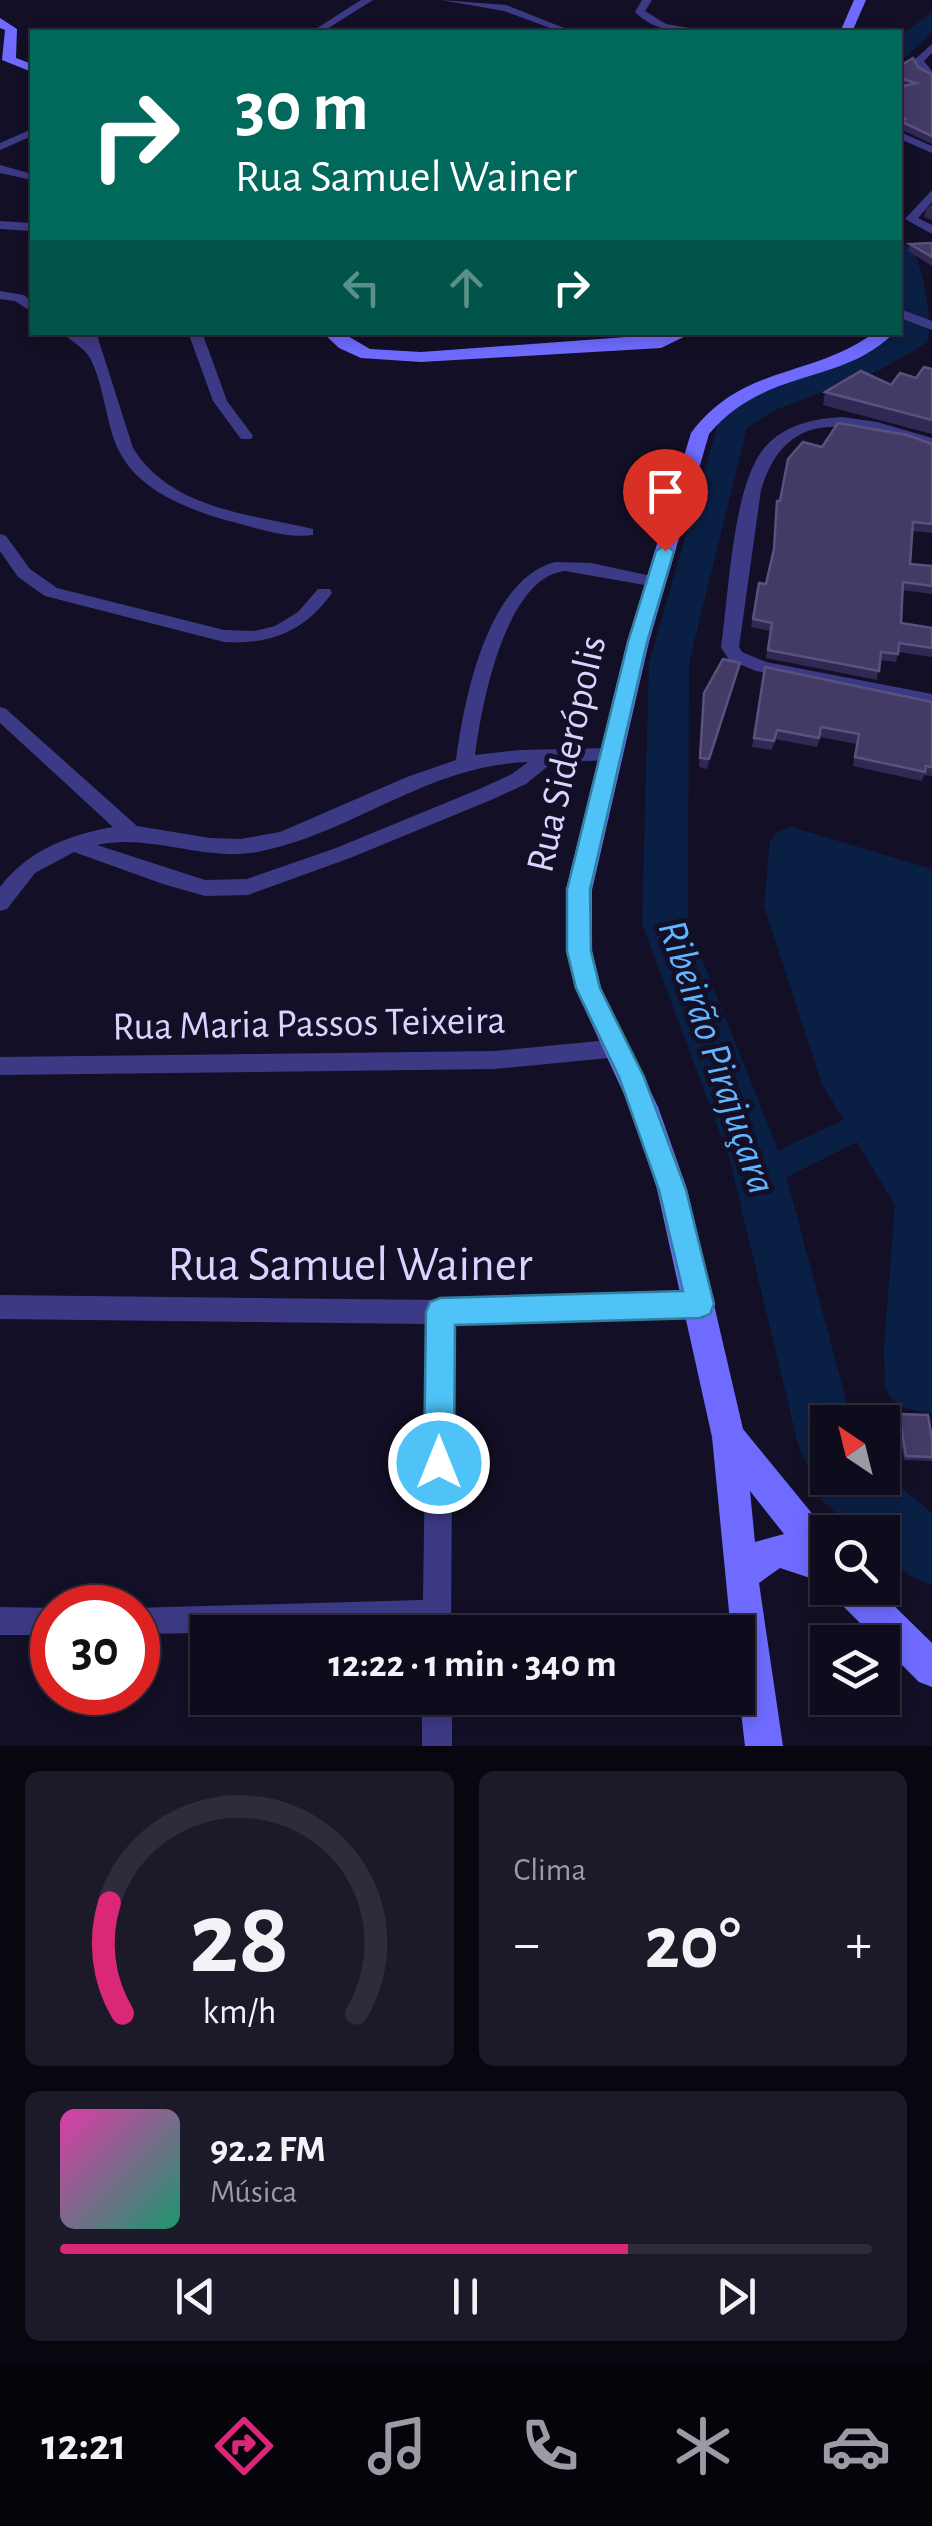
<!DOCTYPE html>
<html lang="pt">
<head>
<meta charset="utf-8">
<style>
  body { margin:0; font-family:"Alegreya Sans",sans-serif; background:#1c1929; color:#f1f3f6; height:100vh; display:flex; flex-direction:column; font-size:38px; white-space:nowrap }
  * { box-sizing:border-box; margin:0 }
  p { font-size:32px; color:#9b9ba3 }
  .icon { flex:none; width:55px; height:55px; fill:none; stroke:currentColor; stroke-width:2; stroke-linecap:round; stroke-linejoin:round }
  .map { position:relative; height:1746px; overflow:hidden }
  .side { display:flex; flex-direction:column; gap:25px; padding:25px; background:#08060f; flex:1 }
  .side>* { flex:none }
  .guide { position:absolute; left:30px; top:30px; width:872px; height:305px; border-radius:0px; box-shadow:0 5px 15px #0003,0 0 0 2px #2e2b3b; background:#00695c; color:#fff; overflow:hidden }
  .needle { width:65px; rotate:325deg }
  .tools { position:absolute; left:810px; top:1405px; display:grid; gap:20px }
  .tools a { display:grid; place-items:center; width:90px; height:90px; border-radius:0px; background:#0e0b1c; box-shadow:0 5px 15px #0003,0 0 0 2px #2e2b3b; font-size:50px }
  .speed { position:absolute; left:30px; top:1585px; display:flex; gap:20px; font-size:50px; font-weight:700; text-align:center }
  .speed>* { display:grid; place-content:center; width:130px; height:130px; border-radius:50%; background:#0e0b1c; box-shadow:0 5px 15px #0003,0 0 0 2px #2e2b3b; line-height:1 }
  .speed .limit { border:15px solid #d22; background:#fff; color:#111 }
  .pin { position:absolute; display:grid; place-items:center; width:85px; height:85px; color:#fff; margin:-102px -42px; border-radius:50% 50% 50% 0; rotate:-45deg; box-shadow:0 0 10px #0007 }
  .pin .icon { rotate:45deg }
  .me { position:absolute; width:110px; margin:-55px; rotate:0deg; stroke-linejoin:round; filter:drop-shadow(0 0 8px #0008) }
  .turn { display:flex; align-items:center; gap:35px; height:210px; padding:0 40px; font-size:45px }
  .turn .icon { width:130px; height:130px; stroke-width:2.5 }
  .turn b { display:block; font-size:70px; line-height:85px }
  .lanes { display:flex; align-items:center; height:95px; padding:0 40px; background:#0003; justify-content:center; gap:50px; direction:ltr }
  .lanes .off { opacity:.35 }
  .big { font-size:75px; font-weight:600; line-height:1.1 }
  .side .tile { flex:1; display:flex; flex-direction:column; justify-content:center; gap:15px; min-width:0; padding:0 35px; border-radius:15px; background:#1c1929 }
  .side .dial { align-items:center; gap:0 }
  .dial svg { height:260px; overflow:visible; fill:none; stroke:#2e2b3b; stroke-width:7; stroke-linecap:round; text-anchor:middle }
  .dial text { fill:#f1f3f6; stroke:none }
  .song { display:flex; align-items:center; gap:30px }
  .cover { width:120px; height:120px; border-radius:15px; background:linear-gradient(135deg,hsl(320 70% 55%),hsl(160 70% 35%)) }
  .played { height:10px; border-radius:5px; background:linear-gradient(90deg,#db2777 70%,#2e2b3b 70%) }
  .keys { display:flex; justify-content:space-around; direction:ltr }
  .heat { display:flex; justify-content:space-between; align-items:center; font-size:55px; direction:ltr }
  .side .tiles { flex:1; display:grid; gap:25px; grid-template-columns:1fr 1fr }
  .tile:last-child { grid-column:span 2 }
  .trip { position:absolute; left:190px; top:1615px; width:565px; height:100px; border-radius:0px; background:#0e0b1c; box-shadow:0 5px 15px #0003,0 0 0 2px #2e2b3b; font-weight:600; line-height:100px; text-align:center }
  .tabs { display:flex; height:160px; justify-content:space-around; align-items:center; background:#06040b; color:#9b9ba3 }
  .tabs .icon { width:70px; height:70px }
  .tabs .on { color:#db2777 }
  .tabs b { font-size:45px; color:#f1f3f6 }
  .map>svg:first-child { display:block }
  .water { fill:#0a1f44 }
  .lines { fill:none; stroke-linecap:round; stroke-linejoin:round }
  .canal { fill:#0a1f44; fill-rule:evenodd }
  .river { fill:#0a1f44; fill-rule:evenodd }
  .street { fill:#3d3a85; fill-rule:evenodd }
  .secondary { fill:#6f6bff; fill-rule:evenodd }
  .wall { fill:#312854 }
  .shaded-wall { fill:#1d163a }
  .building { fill:#433a66; stroke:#5a527e; stroke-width:2.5 }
  .route { fill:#4fc3f7; stroke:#337fa1; stroke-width:2.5 }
  .labels { text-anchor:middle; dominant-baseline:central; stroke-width:10; stroke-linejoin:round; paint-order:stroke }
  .street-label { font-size:40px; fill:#d9d4ff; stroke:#130f26 }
  .water-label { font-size:42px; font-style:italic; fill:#62b6ff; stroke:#130f26 }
  .near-street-label { font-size:48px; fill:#d9d4ff; stroke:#130f26 }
</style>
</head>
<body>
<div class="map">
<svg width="932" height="1746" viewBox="0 0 932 1746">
  <rect width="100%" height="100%" fill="#130f26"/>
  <!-- water -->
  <path class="water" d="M792,827L932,869V1414L906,1408L894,1401L885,1388L884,1346L895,1205L822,1084L764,906L770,841L779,831Z"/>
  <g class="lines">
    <!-- canal -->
    <path class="canal" d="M884,1100L895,1103L900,1113L895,1123L771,1185L760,1189L749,1185L744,1175L749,1165Z"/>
    <!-- river -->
    <g class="river">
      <path d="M932,13V31L908,56L900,58V35Z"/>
      <path d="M900,242L910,245L914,251C924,278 932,314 928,342L880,370L775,410L747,428L689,663L688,924L781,1157L852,1422H828V1478H882V1472L932,1513V1585L910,1576L882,1553V1532H859L821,1500L813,1478L816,1469L807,1465L798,1444L729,1157L642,924L649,663L720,417L751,396L858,356L902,331Z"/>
    </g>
    <!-- street -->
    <g class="street">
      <path d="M361,0H373L322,32H311Z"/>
      <path d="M441,0L506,5L574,32H561L504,11Z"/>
      <path d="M642,0H652L645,11L666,24L713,32C685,34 656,33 635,12Z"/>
      <path d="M932,44V53L924,61L932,71V79L918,71L914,60Z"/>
      <path d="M32,129V136L0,150V143Z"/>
      <path d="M900,132L932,146V153L900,139Z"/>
      <path d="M0,165L32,174V180L0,173Z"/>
      <path d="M932,190V202L918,218L932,225V234L905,219Z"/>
      <path d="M0,221L32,223V231L0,229Z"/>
      <path d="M0,291L24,295L32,302V312L15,301L0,299Z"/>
      <path d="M900,309L932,321V330L900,318Z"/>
      <path d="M62,332H77L84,337L82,332H96L133,448C171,509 249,514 313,529V535C287,539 254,527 229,521C187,509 136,490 117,447C105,418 104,385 90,358C85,348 70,341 62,332Z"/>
      <path d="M188,332H202L227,401L253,436L251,439H241L213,401Z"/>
      <path d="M843,417L877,422L932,438V447C862,429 789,397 761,490L739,647L742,652L766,662L932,694V706L756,671L729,660L721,647C729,596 732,483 766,446C785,425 815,418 843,417Z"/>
      <path d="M0,534L6,536L30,569L57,588L224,630L255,631L275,626L298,612L318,589H330L332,593C305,631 271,645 224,642L45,596L18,577L0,551Z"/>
      <path d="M555,562L591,563L656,577L664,582L656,587L565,571C505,577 481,707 475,755L520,750L610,748L619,755L617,760L553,762L526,784L491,800L350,858L248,895L205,896L163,884L74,852L35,873L7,909L0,911V887C28,850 69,835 113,827L0,723V707L6,709L137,826L210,838L240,839L280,832L407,777L456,760C464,700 487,580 555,562ZM528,762L512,774L477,790L336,848L247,879L205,880L97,845C151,833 203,862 258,852C354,833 426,766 528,762Z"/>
      <path d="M619,1039L627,1042L630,1048L627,1054L619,1057L495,1069L0,1075V1057L495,1051Z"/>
      <path d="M700,1292L709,1296L713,1304L709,1312L700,1316L453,1324L451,1632H423V1629L138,1634V1608H134L423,1600L427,1324L0,1319V1295L440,1300Z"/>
      <path d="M0,1607L54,1608L52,1635H0Z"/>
      <rect x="422" y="1698" width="30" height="48"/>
    </g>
    <!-- secondary -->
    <g class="secondary">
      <path d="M854,0H866L852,32H840Z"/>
      <path d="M0,18L17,29L16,58L32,64V72L2,60L5,30L0,28Z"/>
      <path d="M322,332H341L370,349L421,352L694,332L661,348L421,362L361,358L339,348Z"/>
      <path d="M875,332H895C842,386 767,366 709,434L649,642L592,890V951L601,988L658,1107L687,1189L743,1429L828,1533V1584L780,1568L759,1583L783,1746H745L738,1687V1632H731L712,1437L657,1189L630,1107L575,988L566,951V890L627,642L691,433C744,363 812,379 875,332ZM750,1491L784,1534L755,1542Z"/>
      <path d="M833,1588H876L932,1643V1687L919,1682L838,1601Z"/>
    </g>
  </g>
  <!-- wall -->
  <g class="wall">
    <path d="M900,66L918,67L932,75V144L900,129V87L902,86H900Z"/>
    <path d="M932,204V220L924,217L926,209Z"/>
    <path d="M932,243V266L908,251L910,244Z"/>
    <path d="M932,369V434L823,405L825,392L891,385L916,378Z"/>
    <path d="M932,444V533L912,531L910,564L932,566V594L902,590L901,623L932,628V657L898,652L896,662L880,660L877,680L766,658L770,631L751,627L759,583L766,584L773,555L777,501H780L822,447Z"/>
    <path d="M765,667L932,702V776L924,775L922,781L853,766L856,744L820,737L817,747L775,739L772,750L752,747Z"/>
    <path d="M738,673L707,769L699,767L704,693Z"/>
    <path d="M899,1414L932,1439V1461L904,1460L897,1418Z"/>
  </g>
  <!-- shaded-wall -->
  <path class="shaded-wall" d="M740,663L738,673L707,769L709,759Z"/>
  <!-- building -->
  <g class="building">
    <path d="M913,58L918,67L932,75V136L900,121L905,119L900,117V87L916,83L900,78V66Z"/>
    <path d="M932,243V257L910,244Z"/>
    <path d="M924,367L932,369V420L825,392L861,371L891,385L900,373L916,378Z"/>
    <path d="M838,423L907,435L932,444V524L913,522L910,564L932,566V586L903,582L901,623L932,628V648L899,643L898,654L881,652L879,671L768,650L772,623L753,619L759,583L766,584L774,549L777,501H780L788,459L803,442L822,447Z"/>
    <path d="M723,659L740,663L709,759L700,758L704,693Z"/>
    <path d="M765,667L932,702V767L926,766L925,772L855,757L859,734L821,727L819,738L777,730L774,741L754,738Z"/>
    <path d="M899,1414L928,1415L932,1439V1457L906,1456Z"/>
  </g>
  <!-- route -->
  <path class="route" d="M665,545L674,551L647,642L590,890L591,951L600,988L644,1077L686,1190L714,1304L710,1314L700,1318L455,1325L454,1463L450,1474L439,1478L428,1474L424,1463L426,1312L430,1302L440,1298L683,1291L659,1190L619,1077L576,988L567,951V890L628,642L656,551Z"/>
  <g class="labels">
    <!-- street labels -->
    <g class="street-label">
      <text transform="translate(567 754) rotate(-77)">Rua Siderópolis</text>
      <text transform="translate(309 1024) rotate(-1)">Rua Maria Passos Teixeira</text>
    </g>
    <!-- water labels -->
    <g class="water-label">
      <text transform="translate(717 1057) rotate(71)">Ribeirão Pirajuçara</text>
    </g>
    <!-- near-street labels -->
    <g class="near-street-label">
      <text x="350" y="1266">Rua Samuel Wainer</text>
    </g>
  </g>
</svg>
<div class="tools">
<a><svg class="needle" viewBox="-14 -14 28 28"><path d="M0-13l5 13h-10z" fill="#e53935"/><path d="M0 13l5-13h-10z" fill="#9b9ba3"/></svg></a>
<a><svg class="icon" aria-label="search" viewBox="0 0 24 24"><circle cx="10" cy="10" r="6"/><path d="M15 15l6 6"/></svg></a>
<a><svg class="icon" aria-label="layers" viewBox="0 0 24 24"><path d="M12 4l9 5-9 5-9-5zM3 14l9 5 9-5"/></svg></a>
</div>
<div class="speed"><div class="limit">30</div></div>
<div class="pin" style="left:665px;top:551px;background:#d93025"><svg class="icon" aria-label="arrive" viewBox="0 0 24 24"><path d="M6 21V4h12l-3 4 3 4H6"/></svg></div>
<svg class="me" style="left:439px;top:1463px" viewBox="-20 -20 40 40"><circle r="17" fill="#4fc3f7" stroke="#fff" stroke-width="3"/><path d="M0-11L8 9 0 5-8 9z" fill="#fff"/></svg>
<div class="trip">12:22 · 1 min · 340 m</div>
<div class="guide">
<div class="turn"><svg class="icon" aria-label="right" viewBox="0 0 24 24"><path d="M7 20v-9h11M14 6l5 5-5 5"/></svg><div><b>30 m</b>Rua Samuel Wainer</div></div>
<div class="lanes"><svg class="icon off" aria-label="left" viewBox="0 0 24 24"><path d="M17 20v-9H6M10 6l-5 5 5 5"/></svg><svg class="icon off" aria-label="ahead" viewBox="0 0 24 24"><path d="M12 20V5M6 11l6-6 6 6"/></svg><svg class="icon" aria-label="right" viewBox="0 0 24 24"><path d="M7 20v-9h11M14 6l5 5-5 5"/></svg></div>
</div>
</div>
<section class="side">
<div class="tiles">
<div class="tile dial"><svg viewBox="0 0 100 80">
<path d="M14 69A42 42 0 1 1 86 69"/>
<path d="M14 69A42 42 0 0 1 10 35" stroke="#db2777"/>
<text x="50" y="56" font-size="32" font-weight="700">28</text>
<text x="50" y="72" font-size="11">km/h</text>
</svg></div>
<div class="tile"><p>Clima</p>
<div class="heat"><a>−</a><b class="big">20°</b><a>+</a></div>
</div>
<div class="tile">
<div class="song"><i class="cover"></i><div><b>92.2 FM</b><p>Música</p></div></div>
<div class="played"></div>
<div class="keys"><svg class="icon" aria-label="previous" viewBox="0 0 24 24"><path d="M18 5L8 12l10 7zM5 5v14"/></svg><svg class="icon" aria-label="pause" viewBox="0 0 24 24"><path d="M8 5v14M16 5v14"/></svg><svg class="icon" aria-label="next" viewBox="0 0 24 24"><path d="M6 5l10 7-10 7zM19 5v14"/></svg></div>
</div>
</div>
</section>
<nav class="tabs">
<b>12:21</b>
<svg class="icon on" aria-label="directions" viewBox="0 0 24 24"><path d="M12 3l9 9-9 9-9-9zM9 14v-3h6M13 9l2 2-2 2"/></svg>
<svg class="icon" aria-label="music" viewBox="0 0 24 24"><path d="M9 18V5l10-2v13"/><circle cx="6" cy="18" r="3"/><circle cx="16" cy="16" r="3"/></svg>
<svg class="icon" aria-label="phone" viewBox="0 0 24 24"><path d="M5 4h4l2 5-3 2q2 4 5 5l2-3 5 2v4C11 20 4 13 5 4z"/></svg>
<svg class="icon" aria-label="climate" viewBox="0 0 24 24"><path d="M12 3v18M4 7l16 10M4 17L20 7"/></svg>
<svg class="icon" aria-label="car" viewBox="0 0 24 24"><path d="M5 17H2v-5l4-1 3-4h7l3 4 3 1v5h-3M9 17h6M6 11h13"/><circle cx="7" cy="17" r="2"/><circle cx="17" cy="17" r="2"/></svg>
</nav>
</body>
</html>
